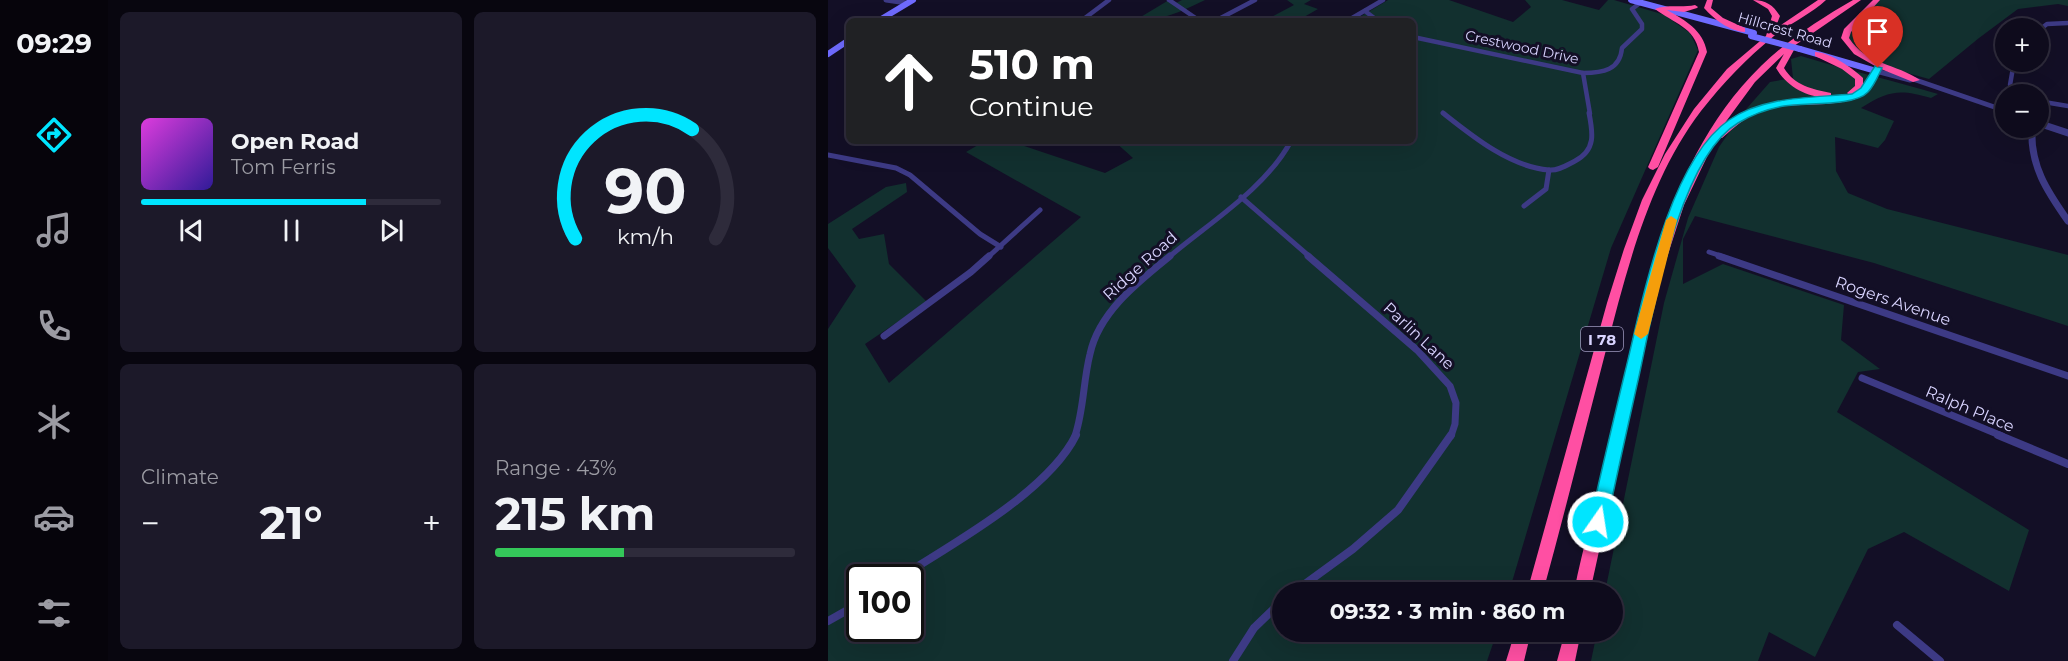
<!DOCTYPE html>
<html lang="en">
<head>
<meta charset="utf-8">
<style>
  body { margin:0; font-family:Montserrat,sans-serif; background:#1c1929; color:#f1f3f6; height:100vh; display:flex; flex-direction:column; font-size:22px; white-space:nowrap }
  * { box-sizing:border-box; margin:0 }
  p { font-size:20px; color:#9b9ba3 }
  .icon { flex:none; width:33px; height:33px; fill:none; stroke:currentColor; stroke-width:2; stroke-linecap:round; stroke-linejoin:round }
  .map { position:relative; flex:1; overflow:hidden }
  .details { display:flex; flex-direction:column; gap:12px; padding:12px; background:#08060f; width:720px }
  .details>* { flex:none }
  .guide { position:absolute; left:18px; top:18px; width:570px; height:126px; border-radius:9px; box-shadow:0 6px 24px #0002,0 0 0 2px #2e2b3b; background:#202124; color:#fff; overflow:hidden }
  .controls { position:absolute; left:1167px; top:18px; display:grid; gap:12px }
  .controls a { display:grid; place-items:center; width:54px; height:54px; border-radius:50%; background:#0e0b1c; box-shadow:0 6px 24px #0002,0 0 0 2px #2e2b3b; font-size:30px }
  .speed { position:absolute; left:18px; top:564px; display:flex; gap:12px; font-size:30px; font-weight:700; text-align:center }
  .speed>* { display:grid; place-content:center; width:78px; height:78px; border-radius:50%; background:#0e0b1c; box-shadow:0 6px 24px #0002,0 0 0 2px #2e2b3b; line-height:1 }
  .speed .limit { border:3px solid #111; border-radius:9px; background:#fff; color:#111 }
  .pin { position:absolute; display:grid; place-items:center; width:51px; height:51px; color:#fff; margin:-62px -26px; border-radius:50% 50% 50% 0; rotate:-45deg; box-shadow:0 0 6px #0007 }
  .pin .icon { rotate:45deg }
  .me { position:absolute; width:66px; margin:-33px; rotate:13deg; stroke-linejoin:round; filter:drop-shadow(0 0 4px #0008) }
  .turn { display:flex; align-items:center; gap:21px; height:126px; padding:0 24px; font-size:27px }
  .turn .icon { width:78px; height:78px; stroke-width:2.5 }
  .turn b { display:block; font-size:42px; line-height:51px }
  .big { font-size:45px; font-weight:700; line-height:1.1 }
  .details .tile { flex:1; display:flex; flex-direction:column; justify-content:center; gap:9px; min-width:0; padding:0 21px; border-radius:9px; background:#1c1929 }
  .details .dial { align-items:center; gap:0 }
  .dial svg { height:156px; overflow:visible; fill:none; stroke:#2e2b3b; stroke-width:7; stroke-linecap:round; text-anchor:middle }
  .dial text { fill:#f1f3f6; stroke:none }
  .song { display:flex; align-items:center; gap:18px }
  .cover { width:72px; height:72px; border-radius:9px; background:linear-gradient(135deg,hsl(300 70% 55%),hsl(250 70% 35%)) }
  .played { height:6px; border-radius:3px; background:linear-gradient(90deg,#00e5ff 75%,#2e2b3b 75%) }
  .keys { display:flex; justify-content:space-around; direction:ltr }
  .heat { display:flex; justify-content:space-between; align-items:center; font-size:33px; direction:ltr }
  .charge { height:9px; border-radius:4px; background:linear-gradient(90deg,#34c759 43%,#2e2b3b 0) }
  .details .tiles { flex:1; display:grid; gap:12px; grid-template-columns:repeat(2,1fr) }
  .trip { position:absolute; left:444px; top:582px; width:351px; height:60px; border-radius:30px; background:#0e0b1c; box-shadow:0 6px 24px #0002,0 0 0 2px #2e2b3b; font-weight:700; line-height:60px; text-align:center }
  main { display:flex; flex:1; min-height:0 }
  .dock { display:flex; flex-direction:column; width:108px; justify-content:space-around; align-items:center; background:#06040b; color:#9b9ba3 }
  .dock .icon { width:42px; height:42px }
  .dock .on { color:#00e5ff }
  .dock b { font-size:27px; color:#f1f3f6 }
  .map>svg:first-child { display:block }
  .green { fill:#12302f; fill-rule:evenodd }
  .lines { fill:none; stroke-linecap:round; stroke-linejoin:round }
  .minor-far3 { stroke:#3d3a85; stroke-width:4.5 }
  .minor-far2 { stroke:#3d3a85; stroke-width:5 }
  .minor-far1 { stroke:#3d3a85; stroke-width:7 }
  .minor { stroke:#3d3a85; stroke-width:8 }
  .tertiary-far1 { stroke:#3d3a85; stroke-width:5 }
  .tertiary { stroke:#3d3a85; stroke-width:7 }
  .secondary { stroke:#6f6bff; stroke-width:6 }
  .motorway { fill:#ff4fa3; fill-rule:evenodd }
  .secondary-bridge { stroke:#6f6bff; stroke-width:6 }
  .route { fill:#00e5ff; stroke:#0095a6; stroke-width:1.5 }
  .slow { fill:#f59e0b }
  .labels { text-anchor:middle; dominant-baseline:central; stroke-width:6; stroke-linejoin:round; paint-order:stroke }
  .far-street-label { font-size:14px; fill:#d9d4ff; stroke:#130f26 }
  .shield { fill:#130f26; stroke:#9e99be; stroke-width:1.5 }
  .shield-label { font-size:15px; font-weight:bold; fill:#d9d4ff }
  .street-label { font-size:16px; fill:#d9d4ff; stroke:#130f26 }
</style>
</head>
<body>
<main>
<nav class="dock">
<b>09:29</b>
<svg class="icon on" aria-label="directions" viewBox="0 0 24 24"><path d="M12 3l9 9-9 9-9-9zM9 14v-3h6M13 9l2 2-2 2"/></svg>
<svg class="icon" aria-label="music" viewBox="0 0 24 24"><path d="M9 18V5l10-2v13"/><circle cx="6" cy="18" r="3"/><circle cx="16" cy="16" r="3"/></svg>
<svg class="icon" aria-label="phone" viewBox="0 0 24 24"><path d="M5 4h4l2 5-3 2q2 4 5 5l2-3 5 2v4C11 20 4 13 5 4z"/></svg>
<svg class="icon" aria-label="climate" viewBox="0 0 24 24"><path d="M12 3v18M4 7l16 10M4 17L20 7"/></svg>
<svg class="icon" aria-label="car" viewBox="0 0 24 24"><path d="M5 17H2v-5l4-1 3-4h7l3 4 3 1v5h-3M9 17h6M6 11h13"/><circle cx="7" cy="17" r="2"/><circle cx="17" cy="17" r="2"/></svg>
<svg class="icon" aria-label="filters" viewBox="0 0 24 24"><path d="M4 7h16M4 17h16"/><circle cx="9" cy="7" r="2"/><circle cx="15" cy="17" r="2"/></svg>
</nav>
<section class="details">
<div class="tiles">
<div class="tile">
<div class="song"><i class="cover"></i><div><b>Open Road</b><p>Tom Ferris</p></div></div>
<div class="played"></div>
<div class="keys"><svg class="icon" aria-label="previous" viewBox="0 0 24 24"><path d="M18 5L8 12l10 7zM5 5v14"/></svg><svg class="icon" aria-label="pause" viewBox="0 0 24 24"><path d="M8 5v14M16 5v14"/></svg><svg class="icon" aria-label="next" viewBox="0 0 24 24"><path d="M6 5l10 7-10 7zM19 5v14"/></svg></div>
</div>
<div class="tile dial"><svg viewBox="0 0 100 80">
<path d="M14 69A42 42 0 1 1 86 69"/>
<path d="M14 69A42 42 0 0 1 74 13" stroke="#00e5ff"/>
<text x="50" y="56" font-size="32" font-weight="700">90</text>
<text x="50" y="72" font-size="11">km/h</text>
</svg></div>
<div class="tile"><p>Climate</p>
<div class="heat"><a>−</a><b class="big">21°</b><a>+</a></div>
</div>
<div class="tile"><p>Range · 43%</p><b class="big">215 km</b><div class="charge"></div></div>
</div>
</section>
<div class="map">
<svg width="1240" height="661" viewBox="0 0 1240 661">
  <rect width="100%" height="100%" fill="#130f26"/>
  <!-- green -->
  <g class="green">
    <path d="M341,0L346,4L354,0H377C353,12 332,21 306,21Z"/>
    <path d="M459,0H483L476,4L490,9L469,21H436L466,5Z"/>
    <path d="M560,0H621L685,22L703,7L697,0H734L771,10L780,0H786L844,17L842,19L862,33L870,50L783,248L681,592H454V632H669L659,661H0V329L28,286L0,248V224L58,187L78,183L79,192L24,229L31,239L56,234L61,264L99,302L37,344L61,383L253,217L138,152L150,145L140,141H181L277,173L305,158L286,141H585V21H525ZM32,578H82V628H32Z"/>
    <path d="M1052,0H1240V6L1230,4L1190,9L1151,38L1101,79L1054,66L1023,47L1018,34Z"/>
    <path d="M973,56C1018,70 1064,80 1110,94L1103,98C1072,89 1061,90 1033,108L1066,121L1057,140L1050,148L1007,137L1008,171L1020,193L1059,209L1240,255V326L1046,263L867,216L855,239V284L895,264L1016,305L1013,340L1052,369L1030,372L1009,412L1201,530L1181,591L1076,532L1040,549L987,657L941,632L930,661H763L769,632H784V592H777L836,303L860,218L891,147L913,115L942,82L965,78L963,59Z"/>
  </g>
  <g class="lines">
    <!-- minor-far3 -->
    <g class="minor-far3">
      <path d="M341,0L372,21"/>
      <path d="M537,11L550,21"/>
      <path d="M55,18L78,21"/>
      <path d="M253,21L281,0"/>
      <path d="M387,21L427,0"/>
      <path d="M519,21L555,0"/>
      <path d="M1210,31L1219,24L1240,23"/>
      <path d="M585,37L755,73C775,73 792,70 794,48L814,29V24L804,9L812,3"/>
      <path d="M1186,62L1182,85L1196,94"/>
      <path d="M755,73L762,114"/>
      <path d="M1210,101L1240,106"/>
      <path d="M1210,114L1218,104"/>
    </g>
    <!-- minor-far2 -->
    <g class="minor-far2">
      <path d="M615,113C644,136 682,167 721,170C730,171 739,165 747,161C768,150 765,133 761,113"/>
      <path d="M0,155L68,168L82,175L152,234L173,247"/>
      <path d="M413,197L482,257"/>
      <path d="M696,206L718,189L721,170"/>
      <path d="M881,252L896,257"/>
      <path d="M160,257L212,210"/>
      <path d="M341,257C381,223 438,188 463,141"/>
    </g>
    <!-- minor-far1 -->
    <g class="minor-far1">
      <path d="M480,256L589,350L622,386L628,403L627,424L623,436"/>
      <path d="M891,256L1240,376"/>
      <path d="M56,336L143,272L161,256"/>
      <path d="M1034,378L1174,436"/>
      <path d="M247,436C256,409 255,382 262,354C271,312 310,282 342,256"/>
    </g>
    <!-- minor -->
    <g class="minor">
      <path d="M1170,435L1240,464"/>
      <path d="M71,578C124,544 220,492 248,435"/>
      <path d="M466,592L525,549L570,510L623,435"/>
      <path d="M0,621L32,603"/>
      <path d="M1069,625L1112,661"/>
      <path d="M405,661L426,628L454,601"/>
    </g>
    <!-- tertiary-far1 -->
    <g class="tertiary-far1">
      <path d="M58,0L79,3"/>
      <path d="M1048,71L1082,80"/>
      <path d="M1079,77L1178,111"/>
    </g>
    <!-- tertiary -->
    <g class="tertiary">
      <path d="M1210,123L1240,133"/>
      <path d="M1204,128C1202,166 1219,191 1240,221"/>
    </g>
    <!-- secondary -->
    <g class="secondary">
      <path d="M803,0L926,33"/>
      <path d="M50,21L85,0"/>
      <path d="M972,49L1048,71"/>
      <path d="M0,54L21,40"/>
    </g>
    <!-- motorway -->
    <g class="motorway">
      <path d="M879,0H885L883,8L895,18L917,28V32C901,31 886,19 876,8Z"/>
      <path d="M925,0C938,0 945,5 952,16L947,29L990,0H998C983,14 963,23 946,36C919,58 895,83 873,111C821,179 799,269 778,350C757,431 737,512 715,592H699L779,303L796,249L814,200L837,154L866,109L899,69L938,36L944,16L940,9Z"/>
      <path d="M1025,0H1033L963,48L966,50L956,68C967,86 984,89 1003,93V97C981,99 959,87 948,68L956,54L927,82L891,131C941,88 966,108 1021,95L1019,93L1027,86V79L1014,69L987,56V52C1001,52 1025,68 1035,78V88L1047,66L1026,54L1013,38L1016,29L1045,0H1052L1023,32L1021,38C1037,64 1069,64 1092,80L1085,82L1053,69C1049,77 1046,87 1039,93C1019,109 967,102 941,108C923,112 908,126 894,138H888L856,205L829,288L762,592H746C750,570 756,548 761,526C771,486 780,446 790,406C817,288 842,155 933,66C960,40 992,19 1025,0Z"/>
      <path d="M867,5L870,7L869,8L856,12L839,10C857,20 875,30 879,52L830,167L825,170L822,169L820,167L871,52C867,27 845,23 827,9C839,4 854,8 867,5Z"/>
      <path d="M687,632H703L696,661H678Z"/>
      <path d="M737,632H753L747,661H729Z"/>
    </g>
    <!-- secondary-bridge -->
    <path class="secondary-bridge" d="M923,36L972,49"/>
  </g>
  <!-- route -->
  <path class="route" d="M1047,66L1054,68C1050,76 1046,86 1040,92C1026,107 977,102 956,106C939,109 925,114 910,123C851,158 825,312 811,376C800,425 789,474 779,522L776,528L770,530L764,528L762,522C773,472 785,422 797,372C814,303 840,162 901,120C936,96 983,98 1024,94L1033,88Z"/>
  <!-- slow -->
  <path class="slow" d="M843,216L849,220L820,334L813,339L806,334L838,220Z"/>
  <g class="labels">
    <!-- far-street labels -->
    <g class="far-street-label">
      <text transform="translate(957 30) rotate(16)">Hillcrest Road</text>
      <text transform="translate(694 47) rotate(12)">Crestwood Drive</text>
    </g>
    <!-- shield labels -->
    <rect class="shield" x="753" y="327" width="42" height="24" rx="4.5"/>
    <g class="shield-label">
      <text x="774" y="339">I 78</text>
    </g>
    <!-- street labels -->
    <g class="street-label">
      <text transform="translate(312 266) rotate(-42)">Ridge Road</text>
      <text transform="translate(1065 301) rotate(19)">Rogers Avenue</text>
      <text transform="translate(591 336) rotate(43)">Parlin Lane</text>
      <text transform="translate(1142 409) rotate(23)">Ralph Place</text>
    </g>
  </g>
</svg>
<div class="controls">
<a>+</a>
<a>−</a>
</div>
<div class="speed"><div class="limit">100</div></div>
<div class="pin" style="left:1050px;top:68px;background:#d93025"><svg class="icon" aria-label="arrive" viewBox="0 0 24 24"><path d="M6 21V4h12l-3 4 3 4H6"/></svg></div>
<svg class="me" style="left:770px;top:522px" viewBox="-20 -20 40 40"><circle r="17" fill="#00e5ff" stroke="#fff" stroke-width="3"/><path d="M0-11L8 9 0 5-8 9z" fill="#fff"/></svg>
<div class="trip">09:32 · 3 min · 860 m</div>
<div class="guide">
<div class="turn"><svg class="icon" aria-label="ahead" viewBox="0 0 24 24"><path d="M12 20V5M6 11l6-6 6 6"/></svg><div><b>510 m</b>Continue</div></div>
</div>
</div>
</main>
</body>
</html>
